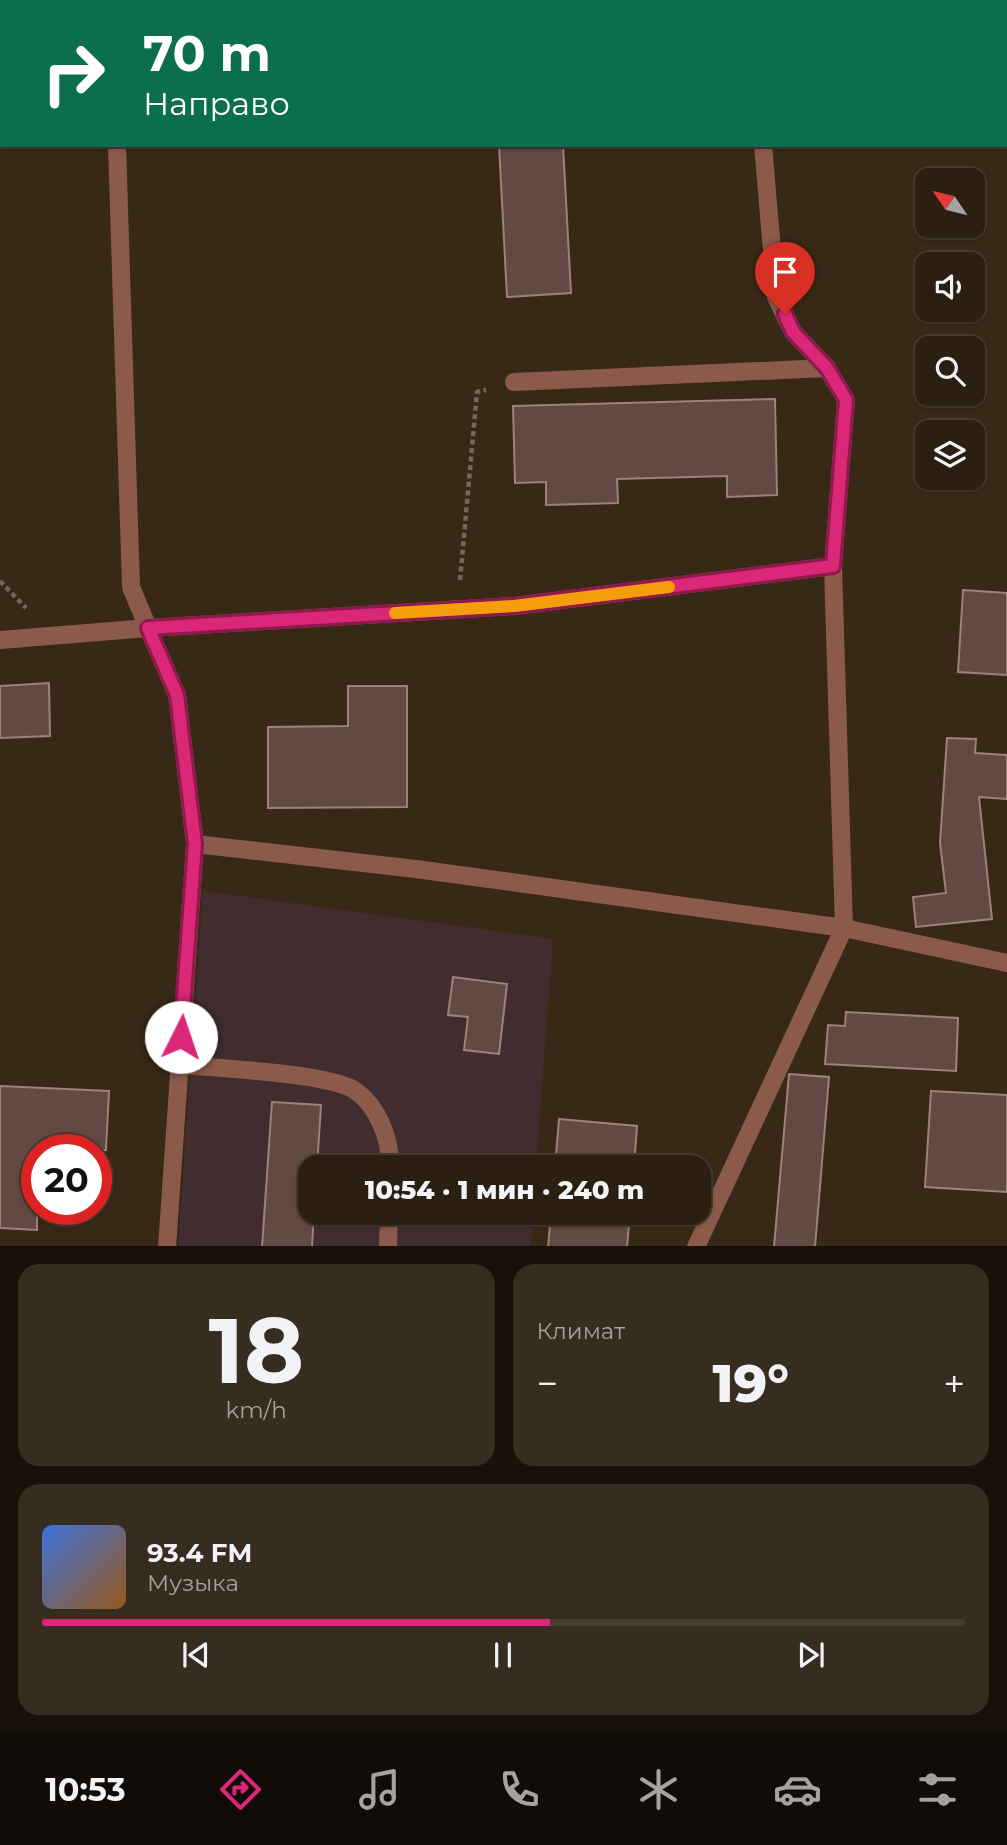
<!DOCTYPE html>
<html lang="ru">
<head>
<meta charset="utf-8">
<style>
  body { margin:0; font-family:Montserrat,sans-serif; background:#362c1f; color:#f1f3f6; height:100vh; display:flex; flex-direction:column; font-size:26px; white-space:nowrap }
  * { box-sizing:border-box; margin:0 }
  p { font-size:23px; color:#a5a29f }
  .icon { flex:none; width:38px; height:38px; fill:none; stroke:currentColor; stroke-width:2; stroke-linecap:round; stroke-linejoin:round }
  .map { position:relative; height:1246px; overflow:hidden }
  .drawer { display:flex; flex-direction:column; gap:18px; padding:18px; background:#171109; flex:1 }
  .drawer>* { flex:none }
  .hud { position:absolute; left:0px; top:0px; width:1008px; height:147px; box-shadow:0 2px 5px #0004,0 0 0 2px #463d31; background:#0b6e4f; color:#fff; overflow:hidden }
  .needle { width:46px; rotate:305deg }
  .buttons { position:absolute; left:915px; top:168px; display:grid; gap:14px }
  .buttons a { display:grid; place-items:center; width:70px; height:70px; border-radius:14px; background:#2a1f11; box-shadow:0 2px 5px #0004,0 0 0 2px #463d31; font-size:35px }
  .speed { position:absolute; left:21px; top:1134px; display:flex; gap:14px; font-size:35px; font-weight:700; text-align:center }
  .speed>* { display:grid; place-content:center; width:91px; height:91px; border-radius:50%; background:#2a1f11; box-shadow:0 2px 5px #0004,0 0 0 2px #463d31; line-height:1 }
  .speed .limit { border:10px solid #d22; background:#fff; color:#111 }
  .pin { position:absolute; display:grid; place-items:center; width:60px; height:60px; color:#fff; margin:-72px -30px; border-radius:50% 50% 50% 0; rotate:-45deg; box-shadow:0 0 7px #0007 }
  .pin .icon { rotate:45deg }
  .me { position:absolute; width:77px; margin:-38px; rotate:4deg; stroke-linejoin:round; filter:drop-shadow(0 0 5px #0008) }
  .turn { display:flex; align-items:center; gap:24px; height:147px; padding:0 28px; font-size:32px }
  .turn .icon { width:91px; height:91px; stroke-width:2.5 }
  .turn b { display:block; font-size:49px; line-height:60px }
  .big { font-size:52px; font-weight:800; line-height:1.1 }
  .drawer .tile { flex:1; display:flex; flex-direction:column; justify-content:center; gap:10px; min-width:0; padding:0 24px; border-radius:21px; background:#362c1f }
  .drawer .dial { align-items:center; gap:0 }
  .dial b { font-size:91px; line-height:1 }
  .song { display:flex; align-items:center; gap:21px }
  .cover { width:84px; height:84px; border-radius:10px; background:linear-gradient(135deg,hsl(220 70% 55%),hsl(30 70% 35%)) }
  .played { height:7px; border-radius:4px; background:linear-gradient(90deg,#db2777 55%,#463d31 55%) }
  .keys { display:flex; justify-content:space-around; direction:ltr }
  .heat { display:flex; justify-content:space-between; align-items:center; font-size:38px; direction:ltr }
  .drawer .tiles { flex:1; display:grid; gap:18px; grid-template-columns:1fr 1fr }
  .tile:last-child { grid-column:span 2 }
  .trip { position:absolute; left:298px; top:1155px; width:413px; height:70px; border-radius:21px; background:#2a1f11; box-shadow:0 2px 5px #0004,0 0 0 2px #463d31; font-weight:800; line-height:70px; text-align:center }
  .dock { display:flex; height:112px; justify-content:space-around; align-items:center; background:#110c07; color:#a5a29f }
  .dock .icon { width:49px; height:49px }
  .dock .selected { color:#db2777 }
  .dock b { font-size:32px; color:#f1f3f6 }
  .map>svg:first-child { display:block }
  .industrial { fill:#412d2f }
  .building { fill:#634943; stroke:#9d817a; stroke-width:2 }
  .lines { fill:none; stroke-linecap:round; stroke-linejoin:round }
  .path { stroke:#756858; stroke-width:4.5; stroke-dasharray:5 3.5; stroke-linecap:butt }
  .service { stroke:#8b5a4a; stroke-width:18 }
  .route-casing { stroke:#8e194d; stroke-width:18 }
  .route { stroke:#db2777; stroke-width:12 }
  .slow { stroke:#f59e0b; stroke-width:12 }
</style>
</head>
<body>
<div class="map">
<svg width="1007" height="1247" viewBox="0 0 1007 1247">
  <rect width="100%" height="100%" fill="#382917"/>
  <!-- industrial -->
  <path class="industrial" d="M203,891L553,939L536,1167H310V1213H533L531,1246L178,1247Z"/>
  <!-- building -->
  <g class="building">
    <path d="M499,145H563L571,293L507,297Z"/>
    <path d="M775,399L777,495L727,497V476L617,479L618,503L546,505V482L515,483L513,406Z"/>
    <path d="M963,590L1007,593V675L958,672Z"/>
    <path d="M49,683L50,736L0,738V686Z"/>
    <path d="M348,686H407V807L268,808V727L348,726Z"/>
    <path d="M947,738L976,739L975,753L1007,755V799L979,797L992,919L916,927L913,897L946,893L940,843Z"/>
    <path d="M453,977L507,984L499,1054L464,1050L468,1017L448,1015Z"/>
    <path d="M846,1012L958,1018L956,1071L825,1064L828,1025L845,1026Z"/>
    <path d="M789,1074L829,1077L815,1247H774Z"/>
    <path d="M0,1086L109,1091L106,1150H37V1230L0,1228Z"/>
    <path d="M931,1091L1007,1095V1192L925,1187Z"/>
    <path d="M272,1102L321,1105L317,1167H310V1213H314L312,1247H262Z"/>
    <path d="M559,1119L637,1126L634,1167H555Z"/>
    <path d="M551,1213H630L627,1247H548Z"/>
  </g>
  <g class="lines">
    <!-- path -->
    <g class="path">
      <path d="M460,580L477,392L486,390"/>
      <path d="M0,581L26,608"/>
    </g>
    <!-- service -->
    <g class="service">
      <path d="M113,0V2"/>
      <path d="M751,0V2"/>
      <path d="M117,145L131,587L148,628L514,606L833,566"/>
      <path d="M514,382L827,368"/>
      <path d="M0,640L148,628L177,695L195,844L167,1247"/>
      <path d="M195,844L416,869L844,928L1007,963"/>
      <path d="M180,1065C215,1068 331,1073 356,1091C378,1107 391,1140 390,1167"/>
      <path d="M388,1247L389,1213"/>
      <path d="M696,1247L844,928L833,566L846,400L827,368L793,332L776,297L763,145"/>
    </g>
  </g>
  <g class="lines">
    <!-- route casing -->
    <g class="route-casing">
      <path id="route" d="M181,1037L195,844L177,695L148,628L514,606L833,566L846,400L827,368L793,332L785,314"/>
    </g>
    <!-- route -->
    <use href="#route" class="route"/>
    <!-- slow -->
    <path class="slow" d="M395,613L514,606L669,587"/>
  </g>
</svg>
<div class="buttons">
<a><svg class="needle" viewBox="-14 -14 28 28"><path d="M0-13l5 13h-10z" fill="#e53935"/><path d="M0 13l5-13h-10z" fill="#a5a29f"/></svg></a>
<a><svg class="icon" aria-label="sound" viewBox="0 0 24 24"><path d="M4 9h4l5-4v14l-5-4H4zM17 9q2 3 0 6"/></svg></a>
<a><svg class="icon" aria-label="search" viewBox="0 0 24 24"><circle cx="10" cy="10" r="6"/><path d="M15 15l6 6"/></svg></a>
<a><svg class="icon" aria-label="layers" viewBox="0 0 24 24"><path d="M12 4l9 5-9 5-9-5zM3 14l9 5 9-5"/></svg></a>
</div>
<div class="speed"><div class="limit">20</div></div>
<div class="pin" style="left:785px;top:314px;background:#d93025"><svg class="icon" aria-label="arrive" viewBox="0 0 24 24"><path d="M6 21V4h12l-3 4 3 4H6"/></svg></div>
<svg class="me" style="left:181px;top:1037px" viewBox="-20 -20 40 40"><circle r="19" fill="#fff"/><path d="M0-13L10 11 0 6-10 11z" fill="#db2777"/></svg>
<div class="trip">10:54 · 1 мин · 240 m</div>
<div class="hud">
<div class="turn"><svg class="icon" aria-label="right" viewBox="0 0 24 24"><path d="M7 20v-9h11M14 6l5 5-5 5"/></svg><div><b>70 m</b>Направо</div></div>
</div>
</div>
<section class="drawer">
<div class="tiles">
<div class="tile dial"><b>18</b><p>km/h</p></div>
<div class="tile"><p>Климат</p>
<div class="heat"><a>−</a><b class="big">19°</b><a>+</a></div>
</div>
<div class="tile">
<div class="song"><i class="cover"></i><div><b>93.4 FM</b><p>Музыка</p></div></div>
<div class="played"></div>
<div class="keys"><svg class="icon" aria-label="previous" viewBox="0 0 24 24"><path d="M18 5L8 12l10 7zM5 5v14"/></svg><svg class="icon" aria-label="pause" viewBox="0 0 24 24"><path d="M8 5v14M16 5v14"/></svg><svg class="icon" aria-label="next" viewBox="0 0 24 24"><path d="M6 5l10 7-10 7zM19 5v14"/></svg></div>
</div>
</div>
</section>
<nav class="dock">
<b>10:53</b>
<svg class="icon selected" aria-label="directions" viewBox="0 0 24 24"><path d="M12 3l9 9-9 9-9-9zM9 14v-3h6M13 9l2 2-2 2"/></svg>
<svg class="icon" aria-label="music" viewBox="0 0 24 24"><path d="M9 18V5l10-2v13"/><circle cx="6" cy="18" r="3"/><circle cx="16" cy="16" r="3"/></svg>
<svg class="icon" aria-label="phone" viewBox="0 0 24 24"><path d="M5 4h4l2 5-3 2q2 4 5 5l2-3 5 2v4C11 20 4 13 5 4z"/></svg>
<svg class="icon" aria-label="climate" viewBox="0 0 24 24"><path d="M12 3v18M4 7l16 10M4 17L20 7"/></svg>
<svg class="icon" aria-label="car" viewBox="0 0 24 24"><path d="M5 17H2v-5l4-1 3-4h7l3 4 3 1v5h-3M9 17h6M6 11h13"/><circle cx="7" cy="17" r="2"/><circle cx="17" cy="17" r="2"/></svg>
<svg class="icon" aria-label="filters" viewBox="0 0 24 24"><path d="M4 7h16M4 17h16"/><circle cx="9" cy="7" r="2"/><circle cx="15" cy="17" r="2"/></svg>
</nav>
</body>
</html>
